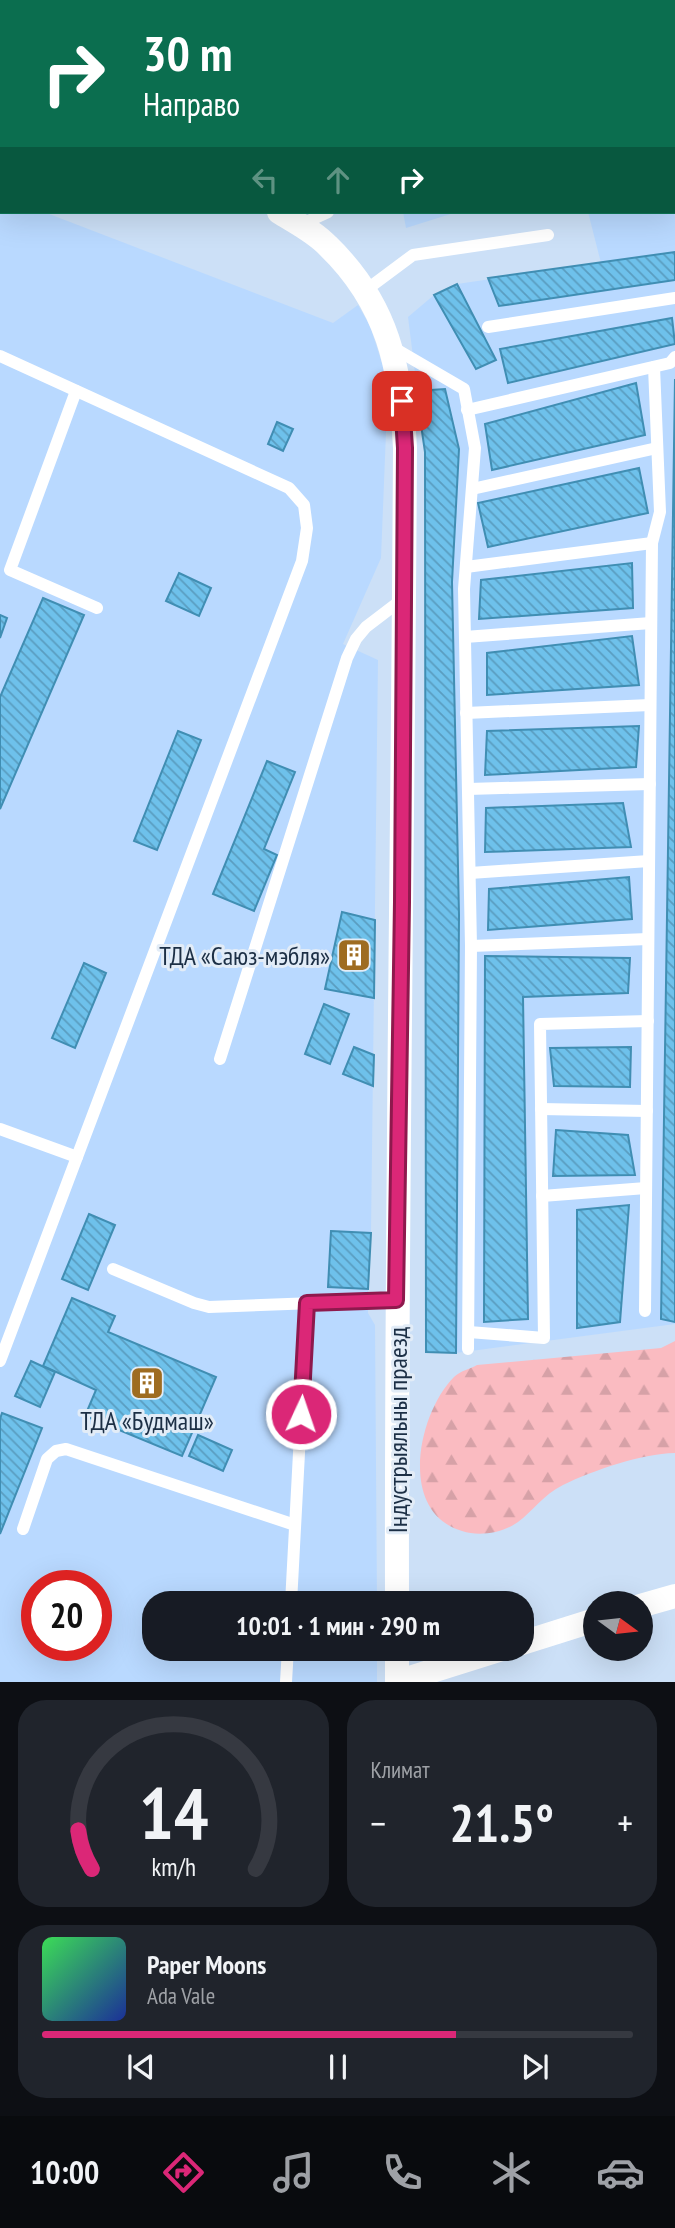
<!DOCTYPE html>
<html lang="ru">
<head>
<meta charset="utf-8">
<style>
  body { margin:0; font-family:"PT Sans Narrow",sans-serif; background:#20242c; color:#f1f3f6; height:100vh; display:flex; flex-direction:column; font-size:26px; white-space:nowrap }
  * { box-sizing:border-box; margin:0 }
  p { font-size:23px; color:#9ea1a6 }
  .icon { flex:none; width:38px; height:38px; fill:none; stroke:currentColor; stroke-width:2; stroke-linecap:round; stroke-linejoin:round }
  .map { position:relative; height:1682px; overflow:hidden }
  .sheet { display:flex; flex-direction:column; gap:18px; padding:18px; background:#0d0f14; flex:1 }
  .sheet>* { flex:none }
  .guide { position:absolute; left:0px; top:0px; width:676px; height:214px; box-shadow:0 7px 28px #0002; background:#0b6e4f; color:#fff; overflow:hidden }
  .needle { width:46px; rotate:105deg }
  .tools { position:absolute; left:583px; top:1591px; display:grid; gap:14px }
  .tools a { display:grid; place-items:center; width:70px; height:70px; border-radius:50%; background:#171b24; box-shadow:0 7px 28px #0002; font-size:35px }
  .speed { position:absolute; left:21px; top:1570px; display:flex; gap:14px; font-size:35px; font-weight:700; text-align:center }
  .speed>* { display:grid; place-content:center; width:91px; height:91px; border-radius:50%; background:#171b24; box-shadow:0 7px 28px #0002; line-height:1 }
  .speed .limit { border:10px solid #d22; background:#fff; color:#111 }
  .pin { position:absolute; display:grid; place-items:center; width:60px; height:60px; color:#fff; margin:-30px; border-radius:14px; box-shadow:0 4px 10px #0006 }
  .me { position:absolute; width:77px; margin:-38px; rotate:3deg; stroke-linejoin:round; filter:drop-shadow(0 0 5px #0008) }
  .turn { display:flex; align-items:center; gap:24px; height:147px; padding:0 28px; font-size:32px }
  .turn .icon { width:91px; height:91px; stroke-width:2.5 }
  .turn b { display:block; font-size:49px; line-height:60px }
  .lanes { display:flex; align-items:center; height:66px; padding:0 28px; background:#0003; justify-content:center; gap:35px; direction:ltr }
  .lanes .off { opacity:.35 }
  .big { font-size:52px; font-weight:600; line-height:1.1 }
  .sheet .tile { flex:1; display:flex; flex-direction:column; justify-content:center; gap:10px; min-width:0; padding:0 24px; border-radius:28px; background:#20242c }
  .sheet .dial { align-items:center; gap:0 }
  .dial svg { height:182px; overflow:visible; fill:none; stroke:#363941; stroke-width:7; stroke-linecap:round; text-anchor:middle }
  .dial text { fill:#f1f3f6; stroke:none }
  .song { display:flex; align-items:center; gap:21px }
  .cover { width:84px; height:84px; border-radius:10px; background:linear-gradient(135deg,hsl(130 70% 55%),hsl(230 70% 35%)) }
  .played { height:7px; border-radius:4px; background:linear-gradient(90deg,#db2777 70%,#363941 70%) }
  .keys { display:flex; justify-content:space-around; direction:ltr }
  .heat { display:flex; justify-content:space-between; align-items:center; font-size:38px; direction:ltr }
  .sheet .tiles { flex:1; display:grid; gap:18px; grid-template-columns:1fr 1fr }
  .tile:last-child { grid-column:span 2 }
  .trip { position:absolute; left:142px; top:1591px; width:392px; height:70px; border-radius:28px; background:#171b24; box-shadow:0 7px 28px #0002; font-weight:600; line-height:70px; text-align:center }
  .tab-bar { display:flex; height:112px; justify-content:space-around; align-items:center; background:#090b0e; color:#9ea1a6 }
  .tab-bar .icon { width:49px; height:49px }
  .tab-bar .current { color:#db2777 }
  .tab-bar b { font-size:32px; color:#f1f3f6 }
  .map>svg:first-child { display:block }
  .built { fill:#b9d9ff; fill-rule:evenodd }
  .forest { fill:url(#forest-firs) }
  .building { fill:url(#building-back-hatch); stroke:#408eb3; stroke-width:2 }
  .lines { fill:none; stroke-linecap:round; stroke-linejoin:round }
  .lane { stroke:#fff; stroke-width:12 }
  .street { stroke:#fff; stroke-width:24 }
  .route-casing { stroke:#8e194d; stroke-width:18 }
  .route { stroke:#db2777; stroke-width:12 }
  .labels { text-anchor:middle; dominant-baseline:central; stroke-width:6; stroke-linejoin:round; paint-order:stroke }
  .poi-label { font-size:26px; fill:#1c2f45; stroke:#e2ecf7; text-anchor:end }
  .street-label { font-size:26px; fill:#1c2f45; stroke:#e2ecf7 }
</style>
</head>
<body>
<div class="map">
<svg width="675" height="1682" viewBox="0 0 675 1682">
  <defs>
    <pattern id="forest-firs" width="22" height="20" patternUnits="userSpaceOnUse" patternTransform="scale(1.75)"><rect width="22" height="20" fill="#fabbc1"/><path d="M5 1l3.5 6h-7zM16 11l3.5 6h-7z" fill="#d6a1a7"/></pattern>
    <pattern id="building-back-hatch" width="6" height="6" patternUnits="userSpaceOnUse" patternTransform="scale(1.75)"><rect width="6" height="6" fill="#6ec1eb"/><path d="M-1 5l2 2M0 0l6 6M5-1l2 2" fill="none" stroke="#5a9dc0"/></pattern>
  </defs>
  <rect width="100%" height="100%" fill="#cce0f7"/>
  <!-- built -->
  <g class="built">
    <path d="M0,0H675V1324L456,1353L426,1352L425,452L408,317L434,295L457,284L601,263L588,212H674V2H2V55H0Z"/>
    <path d="M0,195H2V212H44L333,323L358,305L370,326L388,382L381,558L343,644L378,660L371,1233L368,1289V1313L375,1325L377,1603H154V1648L377,1649V1682H0ZM37,1586H96V1645H37Z"/>
    <path d="M403,212H457L406,228Z"/>
  </g>
  <!-- forest -->
  <path class="forest" d="M675,1341V1453C641,1454 594,1470 563,1485C543,1495 534,1510 518,1522C503,1533 479,1537 462,1531C397,1512 418,1413 454,1377C460,1371 470,1369 477,1365L661,1348Z"/>
  <!-- building -->
  <g class="building">
    <path d="M269,0H317V2H270Z"/>
    <rect x="357" y="0" width="59" height="2"/>
    <rect x="493" y="0" width="136" height="2"/>
    <path d="M675,252V280L499,306L488,278Z"/>
    <path d="M457,284L496,360L476,369L434,295Z"/>
    <path d="M672,318L675,344L508,383L500,349Z"/>
    <path d="M675,379V1322L661,1319Z"/>
    <path d="M636,383L645,435L492,470L485,424Z"/>
    <path d="M445,389L459,449L452,582L459,915L456,1353L426,1352L425,452L416,391Z"/>
    <path d="M277,422L293,429L283,451L268,444Z"/>
    <path d="M639,468L648,513L488,547L478,503Z"/>
    <path d="M632,563L633,608L479,619L481,580Z"/>
    <path d="M179,573L211,588L199,616L166,601Z"/>
    <path d="M43,598L84,615L0,809V697Z"/>
    <path d="M0,615L7,618L0,638Z"/>
    <path d="M632,636L639,685L487,695V653Z"/>
    <path d="M639,726L636,767L485,775L487,731Z"/>
    <path d="M178,731L201,740L157,850L134,841Z"/>
    <path d="M267,761L295,772L264,849L277,855L254,911L213,894Z"/>
    <path d="M623,803L631,847L485,852L486,808Z"/>
    <path d="M629,877L632,919L488,930L489,889Z"/>
    <path d="M342,912L375,920L374,998L325,989Z"/>
    <path d="M485,956L630,958L628,993L523,997L528,1319L484,1322Z"/>
    <path d="M84,963L106,973L75,1048L52,1038Z"/>
    <path d="M324,1004L349,1014L330,1064L305,1054Z"/>
    <path d="M354,1047L374,1055L373,1086L343,1074Z"/>
    <path d="M631,1047L630,1087L554,1086L550,1048Z"/>
    <path d="M556,1130L628,1135L635,1175L553,1176Z"/>
    <path d="M629,1205L620,1322L577,1328V1210Z"/>
    <path d="M89,1214L115,1225L88,1290L62,1279Z"/>
    <path d="M331,1231L371,1233L368,1289L328,1287Z"/>
    <path d="M72,1298L115,1316L108,1332L216,1377L182,1456L85,1416L96,1390L43,1366Z"/>
    <path d="M31,1361L55,1372L40,1407L15,1396Z"/>
    <path d="M2,1413L42,1428L0,1534V1419Z"/>
    <path d="M198,1435L232,1450L223,1471L189,1456Z"/>
  </g>
  <g class="lines">
    <!-- lane -->
    <g class="lane">
      <path d="M433,0L434,2"/>
      <path d="M666,0V2"/>
      <path d="M674,59L675,68"/>
      <path d="M674,86L675,78"/>
      <path d="M300,225L328,212"/>
      <path d="M366,290L413,255L548,235"/>
      <path d="M488,327L675,298"/>
      <path d="M392,347L464,389L475,448L464,589L471,946L468,1349"/>
      <path d="M0,356L289,488L304,505L307,528L302,561L0,1361"/>
      <path d="M76,391L10,570L97,608"/>
      <path d="M467,410L670,363L675,357"/>
      <path d="M472,489L657,448"/>
      <path d="M466,567L652,543"/>
      <path d="M465,637L651,623"/>
      <path d="M466,713L650,705"/>
      <path d="M468,789L650,784"/>
      <path d="M470,873L649,861"/>
      <path d="M471,946L648,939"/>
      <path d="M220,1059L347,658L356,639L366,627L404,598"/>
      <path d="M541,1109L647,1111"/>
      <path d="M0,1129L77,1157"/>
      <path d="M542,1196L646,1188"/>
      <path d="M113,1269L194,1303L209,1307L396,1300"/>
      <path d="M645,1311L652,543L660,512L654,367"/>
      <path d="M469,1332L544,1338L540,1024L648,1021"/>
      <path d="M23,1529L47,1459L56,1451L66,1449L295,1525"/>
      <path d="M291,1603L307,1303"/>
      <path d="M286,1682L288,1648"/>
    </g>
    <!-- street -->
    <g class="street">
      <path d="M0,93H2"/>
      <path d="M279,212C295,222 315,232 328,246C388,304 401,368 405,448C403,833 396,1218 397,1603"/>
      <path d="M640,1606L675,1596"/>
      <path d="M522,1643L595,1620"/>
      <path d="M397,1648V1682L505,1648"/>
    </g>
  </g>
  <g class="lines">
    <!-- route casing -->
    <g class="route-casing">
      <path id="route" d="M301,1414L307,1303L396,1300L402,902L405,448L402,401"/>
    </g>
    <!-- route -->
    <use href="#route" class="route"/>
  </g>
  <!-- icons -->
  <defs>
    <g id="building-square" transform="scale(1.75)"><rect x="-9" y="-9" width="18" height="18" rx="4" fill="#9e6c21" stroke="#e2ecf7"/><path d="M-4-6H4V6H1V3H-1V6H-4ZM-2.5-4.3h1.7v1.8h-1.7ZM.8-4.3h1.7v1.8H.8ZM-2.5-1h1.7V.8h-1.7ZM.8-1h1.7V.8H.8Z" fill="#fff"/></g>
  </defs>
  <g fill-rule="evenodd">
    <use href="#building-square" x="354" y="955"/>
    <use href="#building-square" x="147" y="1383"/>
  </g>
  <g class="labels">
    <!-- poi labels -->
    <g class="poi-label">
      <text x="330" y="955">ТДА «Саюз-мэбля»</text>
      <text x="147" y="1420" text-anchor="middle">ТДА «Будмаш»</text>
    </g>
    <!-- street labels -->
    <g class="street-label">
      <text transform="translate(397 1430) rotate(-90)">Індустрыяльны праезд</text>
    </g>
  </g>
</svg>
<div class="tools">
<a><svg class="needle" viewBox="-14 -14 28 28"><path d="M0-13l5 13h-10z" fill="#e53935"/><path d="M0 13l5-13h-10z" fill="#9ea1a6"/></svg></a>
</div>
<div class="speed"><div class="limit">20</div></div>
<div class="pin" style="left:402px;top:401px;background:#d93025"><svg class="icon" aria-label="arrive" viewBox="0 0 24 24"><path d="M6 21V4h12l-3 4 3 4H6"/></svg></div>
<svg class="me" style="left:301px;top:1414px" viewBox="-20 -20 40 40"><circle r="17" fill="#db2777" stroke="#fff" stroke-width="3"/><path d="M0-11L8 9 0 5-8 9z" fill="#fff"/></svg>
<div class="trip">10:01 · 1 мин · 290 m</div>
<div class="guide">
<div class="turn"><svg class="icon" aria-label="right" viewBox="0 0 24 24"><path d="M7 20v-9h11M14 6l5 5-5 5"/></svg><div><b>30 m</b>Направо</div></div>
<div class="lanes"><svg class="icon off" aria-label="left" viewBox="0 0 24 24"><path d="M17 20v-9H6M10 6l-5 5 5 5"/></svg><svg class="icon off" aria-label="ahead" viewBox="0 0 24 24"><path d="M12 20V5M6 11l6-6 6 6"/></svg><svg class="icon" aria-label="right" viewBox="0 0 24 24"><path d="M7 20v-9h11M14 6l5 5-5 5"/></svg></div>
</div>
</div>
<section class="sheet">
<div class="tiles">
<div class="tile dial"><svg viewBox="0 0 100 80">
<path d="M14 69A42 42 0 1 1 86 69"/>
<path d="M14 69A42 42 0 0 1 8 52" stroke="#db2777"/>
<text x="50" y="56" font-size="32" font-weight="700">14</text>
<text x="50" y="72" font-size="11">km/h</text>
</svg></div>
<div class="tile"><p>Климат</p>
<div class="heat"><a>−</a><b class="big">21.5°</b><a>+</a></div>
</div>
<div class="tile">
<div class="song"><i class="cover"></i><div><b>Paper Moons</b><p>Ada Vale</p></div></div>
<div class="played"></div>
<div class="keys"><svg class="icon" aria-label="previous" viewBox="0 0 24 24"><path d="M18 5L8 12l10 7zM5 5v14"/></svg><svg class="icon" aria-label="pause" viewBox="0 0 24 24"><path d="M8 5v14M16 5v14"/></svg><svg class="icon" aria-label="next" viewBox="0 0 24 24"><path d="M6 5l10 7-10 7zM19 5v14"/></svg></div>
</div>
</div>
</section>
<nav class="tab-bar">
<b>10:00</b>
<svg class="icon current" aria-label="directions" viewBox="0 0 24 24"><path d="M12 3l9 9-9 9-9-9zM9 14v-3h6M13 9l2 2-2 2"/></svg>
<svg class="icon" aria-label="music" viewBox="0 0 24 24"><path d="M9 18V5l10-2v13"/><circle cx="6" cy="18" r="3"/><circle cx="16" cy="16" r="3"/></svg>
<svg class="icon" aria-label="phone" viewBox="0 0 24 24"><path d="M5 4h4l2 5-3 2q2 4 5 5l2-3 5 2v4C11 20 4 13 5 4z"/></svg>
<svg class="icon" aria-label="climate" viewBox="0 0 24 24"><path d="M12 3v18M4 7l16 10M4 17L20 7"/></svg>
<svg class="icon" aria-label="car" viewBox="0 0 24 24"><path d="M5 17H2v-5l4-1 3-4h7l3 4 3 1v5h-3M9 17h6M6 11h13"/><circle cx="7" cy="17" r="2"/><circle cx="17" cy="17" r="2"/></svg>
</nav>
</body>
</html>
